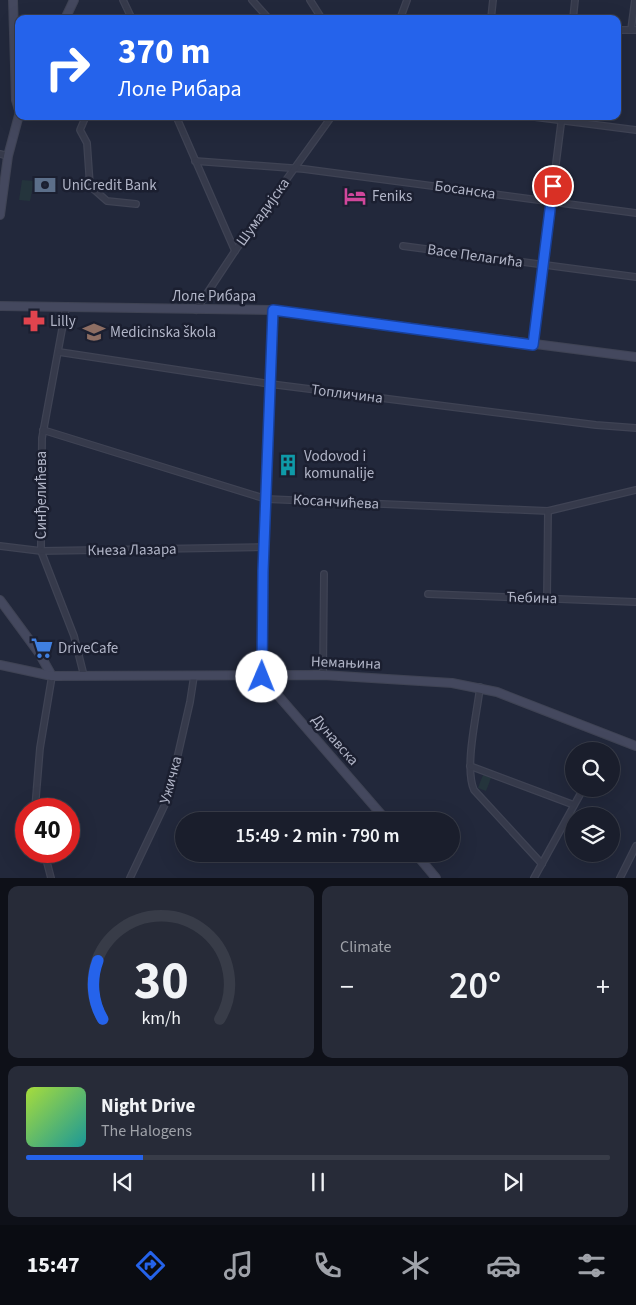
<!DOCTYPE html>
<html lang="en">
<head>
<meta charset="utf-8">
<style>
  body { margin:0; font-family:"Source Sans 3",sans-serif; background:#272b38; color:#f1f3f6; height:100vh; display:flex; flex-direction:column; font-size:19px; white-space:nowrap }
  * { box-sizing:border-box; margin:0 }
  p { font-size:16px; color:#9fa2a9 }
  .icon { flex:none; width:28px; height:28px; fill:none; stroke:currentColor; stroke-width:2; stroke-linecap:round; stroke-linejoin:round }
  .map { position:relative; height:878px; overflow:hidden }
  .details { display:flex; flex-direction:column; gap:8px; padding:8px; background:#0e1018; flex:1 }
  .details>* { flex:none }
  .top-card { position:absolute; left:15px; top:15px; width:606px; height:105px; border-radius:10px; box-shadow:0 5px 20px #0002,0 0 0 1px #383c48; background:#2563eb; color:#fff; overflow:hidden }
  .controls { position:absolute; left:565px; top:742px; display:grid; gap:10px }
  .controls a { display:grid; place-items:center; width:55px; height:55px; border-radius:50%; background:#1a1e2c; box-shadow:0 5px 20px #0002,0 0 0 1px #383c48; font-size:25px }
  .speed { position:absolute; left:15px; top:798px; display:flex; gap:10px; font-size:25px; font-weight:700; text-align:center }
  .speed>* { display:grid; place-content:center; width:65px; height:65px; border-radius:50%; background:#1a1e2c; box-shadow:0 5px 20px #0002,0 0 0 1px #383c48; line-height:1 }
  .speed .limit { border:8px solid #d22; background:#fff; color:#111 }
  .pin { position:absolute; display:grid; place-items:center; width:42px; height:42px; color:#fff; margin:-21px; border:2px solid #fff; border-radius:50%; box-shadow:0 1px 5px #0007 }
  .me { position:absolute; width:55px; margin:-28px; rotate:1deg; stroke-linejoin:round; filter:drop-shadow(0 0 4px #0008) }
  .turn { display:flex; align-items:center; gap:18px; height:105px; padding:0 20px; font-size:22px }
  .turn .icon { width:65px; height:65px; stroke-width:2.5 }
  .turn b { display:block; font-size:35px; line-height:42px }
  .big { font-size:38px; font-weight:600; line-height:1.1 }
  .details .tile { flex:1; display:flex; flex-direction:column; justify-content:center; gap:8px; min-width:0; padding:0 18px; border-radius:10px; background:#272b38 }
  .details .dial { align-items:center; gap:0 }
  .dial svg { height:130px; overflow:visible; fill:none; stroke:#383c48; stroke-width:7; stroke-linecap:round; text-anchor:middle }
  .dial text { fill:#f1f3f6; stroke:none }
  .song { display:flex; align-items:center; gap:15px }
  .cover { width:60px; height:60px; border-radius:8px; background:linear-gradient(135deg,hsl(80 70% 55%),hsl(180 70% 35%)) }
  .played { height:5px; border-radius:2px; background:linear-gradient(90deg,#2563eb 20%,#383c48 20%) }
  .keys { display:flex; justify-content:space-around; direction:ltr }
  .heat { display:flex; justify-content:space-between; align-items:center; font-size:28px; direction:ltr }
  .details .tiles { flex:1; display:grid; gap:8px; grid-template-columns:1fr 1fr }
  .tile:last-child { grid-column:span 2 }
  .trip { position:absolute; left:175px; top:812px; width:285px; height:50px; border-radius:25px; background:#1a1e2c; box-shadow:0 5px 20px #0002,0 0 0 1px #383c48; font-weight:600; line-height:50px; text-align:center }
  .dock { display:flex; height:80px; justify-content:space-around; align-items:center; background:#0a0c12; color:#9fa2a9 }
  .dock .icon { width:35px; height:35px }
  .dock .on { color:#2563eb }
  .dock b { font-size:22px; color:#f1f3f6 }
  .map>svg:first-child { display:block }
  .green { fill:#24343c }
  .lines { fill:none; stroke-linecap:round; stroke-linejoin:round }
  .street-casing { stroke:#3f4354; stroke-width:8 }
  .secondary-casing { stroke:#3f4354; stroke-width:10 }
  .street { stroke:#363a4b; stroke-width:5.5 }
  .secondary { stroke:#44485e; stroke-width:8 }
  .route-casing { stroke:#184099; stroke-width:12 }
  .route { stroke:#2563eb; stroke-width:9 }
  .labels { text-anchor:middle; dominant-baseline:central; stroke-width:5; stroke-linejoin:round; paint-order:stroke }
  .poi-label { font-size:15px; fill:#b1b5c7; stroke:#1b1f30; text-anchor:start }
  .street-label { font-size:15px; fill:#b1b5c7; stroke:#1b1f30 }
</style>
</head>
<body>
<div class="map">
<svg width="636" height="878" viewBox="0 0 636 878">
  <rect width="100%" height="100%" fill="#22283b"/>
  <!-- green -->
  <g class="green">
    <path d="M22,180L34,181L30,201L19,200Z"/>
    <path d="M483,775L491,778L486,791L478,788Z"/>
  </g>
  <g class="lines">
    <!-- street casing -->
    <g class="street-casing">
      <g id="street">
        <path d="M123,0L132,19"/>
        <path d="M252,0L269,19"/>
        <path d="M310,0L322,19"/>
        <path d="M400,19L407,0"/>
        <path d="M491,19L493,0"/>
        <path d="M573,19L575,0"/>
        <path d="M618,30H636"/>
        <path d="M631,30L635,0"/>
        <path d="M86,116L80,130L87,143L90,186L107,201L136,204"/>
        <path d="M176,116L235,251"/>
        <path d="M527,116L636,130"/>
        <path d="M0,154L8,156"/>
        <path d="M195,161L304,169L636,213"/>
        <path d="M403,246L636,277"/>
        <path d="M66,308L42,438L41,543V551L74,636L84,676"/>
        <path d="M196,310L235,251L332,116"/>
        <path d="M533,345L562,116"/>
        <path d="M59,352L270,384L596,425L636,428"/>
        <path d="M43,430L266,499L548,511L636,490"/>
        <path d="M0,546L41,551L264,547"/>
        <path d="M428,594L636,602"/>
        <path d="M547,598L548,511"/>
        <path d="M323,675L324,574"/>
        <path d="M480,687C477,714 464,767 474,790L542,864"/>
        <path d="M470,766L574,805"/>
        <path d="M35,809L40,748L52,676"/>
        <path d="M44,851L51,878"/>
        <path d="M130,878L168,798L190,702L194,676"/>
        <path d="M534,878L582,791"/>
        <path d="M620,878L636,846"/>
      </g>
    </g>
    <!-- secondary casing -->
    <g class="secondary-casing">
      <g id="secondary">
        <path d="M13,0L16,100L19,110"/>
        <path d="M65,19L74,0"/>
        <path d="M0,215L8,156L19,115"/>
        <path d="M0,306L273,310L636,357"/>
        <path d="M273,310L263,571L262,677L387,821"/>
        <path d="M0,600L39,653L52,676"/>
        <path d="M0,665L52,676L323,675L452,683L497,692L636,746"/>
        <path d="M416,854L436,878"/>
      </g>
    </g>
    <!-- street -->
    <use href="#street" class="street"/>
    <!-- secondary -->
    <use href="#secondary" class="secondary"/>
  </g>
  <g class="lines">
    <!-- route casing -->
    <g class="route-casing">
      <path id="route" d="M262,677L263,571L273,310L533,345L553,186"/>
    </g>
    <!-- route -->
    <use href="#route" class="route"/>
  </g>
  <!-- icons -->
  <defs>
    <g id="bank-bare" transform="scale(1.725)"><path d="M-6-4H6V4H-6ZM0-2.3a2.3 2.3 0 1 0 0 4.6a2.3 2.3 0 1 0 0-4.6Z" fill="#5c6f8a" stroke="#1b1f30" stroke-width="2.5" paint-order="stroke"/></g>
    <g id="hotel-bare" transform="scale(1.725)"><path d="M-6-4.5h1.5V1H6V5H4.5V3h-9V5H-6ZM-4 0a1.8 1.8 0 1 1 3.6 0ZM.5 0V-2.5h3Q6-2.5 6 0Z" fill="#d1479c" stroke="#1b1f30" stroke-width="2.5" paint-order="stroke"/></g>
    <g id="pharmacy-bare" transform="scale(1.725)"><path d="M-2-6h4v4h4v4h-4v4h-4v-4h-4v-4h4Z" fill="#e0444e" stroke="#1b1f30" stroke-width="2.5" paint-order="stroke"/></g>
    <g id="school-bare" transform="scale(1.725)"><path d="M0-5L7-2L0 1L-7-2ZM-4 1L0 2.5L4 1V4Q0 6-4 4Z" fill="#8d6e63" stroke="#1b1f30" stroke-width="2.5" paint-order="stroke"/></g>
    <g id="building-bare" transform="scale(1.725)"><path d="M-4-6H4V6H1V3H-1V6H-4ZM-2.5-4.3h1.7v1.8h-1.7ZM.8-4.3h1.7v1.8H.8ZM-2.5-1h1.7V.8h-1.7ZM.8-1h1.7V.8H.8Z" fill="#0f9aa8" stroke="#1b1f30" stroke-width="2.5" paint-order="stroke"/></g>
    <g id="supermarket-bare" transform="scale(1.725)"><path d="M-6-5.5h2.5l.6 2H6L4.5 2H-2.5L-4.4-4H-6ZM-1.5 3.2a1.3 1.3 0 1 0 .1 0ZM3 3.2a1.3 1.3 0 1 0 .1 0Z" fill="#3f7fe0" stroke="#1b1f30" stroke-width="2.5" paint-order="stroke"/></g>
  </defs>
  <g fill-rule="evenodd">
    <use href="#bank-bare" x="45" y="185"/>
    <use href="#hotel-bare" x="355" y="196"/>
    <use href="#pharmacy-bare" x="34" y="321"/>
    <use href="#school-bare" x="94" y="332"/>
    <use href="#building-bare" x="288" y="465"/>
    <use href="#supermarket-bare" x="42" y="648"/>
  </g>
  <g class="labels">
    <!-- poi labels -->
    <g class="poi-label">
      <text x="62" y="185">UniCredit Bank</text>
      <text x="372" y="196">Feniks</text>
      <text x="50" y="321">Lilly</text>
      <text x="110" y="332">Medicinska škola</text>
      <text x="304" y="456">Vodovod i<tspan x="304" dy="17">komunalije</tspan></text>
      <text x="58" y="648">DriveCafe</text>
    </g>
    <!-- street labels -->
    <g class="street-label">
      <text transform="translate(465 190) rotate(8)">Босанска</text>
      <text transform="translate(263 212) rotate(-54)">Шумадијска</text>
      <text transform="translate(475 256) rotate(8)">Васе Пелагића</text>
      <text x="214" y="296">Лоле Рибара</text>
      <text transform="translate(347 394) rotate(7)">Топличина</text>
      <text transform="translate(41 495) rotate(-90)">Синђелићева</text>
      <text transform="translate(336 502) rotate(3)">Косанчићева</text>
      <text transform="translate(132 550) rotate(-1)">Кнеза Лазара</text>
      <text transform="translate(532 598) rotate(2)">Ћебина</text>
      <text transform="translate(346 663) rotate(2)">Немањина</text>
      <text transform="translate(335 740) rotate(49)">Дунавска</text>
      <text transform="translate(171 780) rotate(-75)">Ужичка</text>
    </g>
  </g>
</svg>
<div class="controls">
<a><svg class="icon" aria-label="search" viewBox="0 0 24 24"><circle cx="10" cy="10" r="6"/><path d="M15 15l6 6"/></svg></a>
<a><svg class="icon" aria-label="layers" viewBox="0 0 24 24"><path d="M12 4l9 5-9 5-9-5zM3 14l9 5 9-5"/></svg></a>
</div>
<div class="speed"><div class="limit">40</div></div>
<div class="pin" style="left:553px;top:186px;background:#d93025"><svg class="icon" aria-label="arrive" viewBox="0 0 24 24"><path d="M6 21V4h12l-3 4 3 4H6"/></svg></div>
<svg class="me" style="left:262px;top:677px" viewBox="-20 -20 40 40"><circle r="19" fill="#fff"/><path d="M0-13L10 11 0 6-10 11z" fill="#2563eb"/></svg>
<div class="trip">15:49 · 2 min · 790 m</div>
<div class="top-card">
<div class="turn"><svg class="icon" aria-label="right" viewBox="0 0 24 24"><path d="M7 20v-9h11M14 6l5 5-5 5"/></svg><div><b>370 m</b>Лоле Рибара</div></div>
</div>
</div>
<section class="details">
<div class="tiles">
<div class="tile dial"><svg viewBox="0 0 100 80">
<path d="M14 69A42 42 0 1 1 86 69"/>
<path d="M14 69A42 42 0 0 1 11 33" stroke="#2563eb"/>
<text x="50" y="56" font-size="32" font-weight="700">30</text>
<text x="50" y="72" font-size="11">km/h</text>
</svg></div>
<div class="tile"><p>Climate</p>
<div class="heat"><a>−</a><b class="big">20°</b><a>+</a></div>
</div>
<div class="tile">
<div class="song"><i class="cover"></i><div><b>Night Drive</b><p>The Halogens</p></div></div>
<div class="played"></div>
<div class="keys"><svg class="icon" aria-label="previous" viewBox="0 0 24 24"><path d="M18 5L8 12l10 7zM5 5v14"/></svg><svg class="icon" aria-label="pause" viewBox="0 0 24 24"><path d="M8 5v14M16 5v14"/></svg><svg class="icon" aria-label="next" viewBox="0 0 24 24"><path d="M6 5l10 7-10 7zM19 5v14"/></svg></div>
</div>
</div>
</section>
<nav class="dock">
<b>15:47</b>
<svg class="icon on" aria-label="directions" viewBox="0 0 24 24"><path d="M12 3l9 9-9 9-9-9zM9 14v-3h6M13 9l2 2-2 2"/></svg>
<svg class="icon" aria-label="music" viewBox="0 0 24 24"><path d="M9 18V5l10-2v13"/><circle cx="6" cy="18" r="3"/><circle cx="16" cy="16" r="3"/></svg>
<svg class="icon" aria-label="phone" viewBox="0 0 24 24"><path d="M5 4h4l2 5-3 2q2 4 5 5l2-3 5 2v4C11 20 4 13 5 4z"/></svg>
<svg class="icon" aria-label="climate" viewBox="0 0 24 24"><path d="M12 3v18M4 7l16 10M4 17L20 7"/></svg>
<svg class="icon" aria-label="car" viewBox="0 0 24 24"><path d="M5 17H2v-5l4-1 3-4h7l3 4 3 1v5h-3M9 17h6M6 11h13"/><circle cx="7" cy="17" r="2"/><circle cx="17" cy="17" r="2"/></svg>
<svg class="icon" aria-label="filters" viewBox="0 0 24 24"><path d="M4 7h16M4 17h16"/><circle cx="9" cy="7" r="2"/><circle cx="15" cy="17" r="2"/></svg>
</nav>
</body>
</html>
